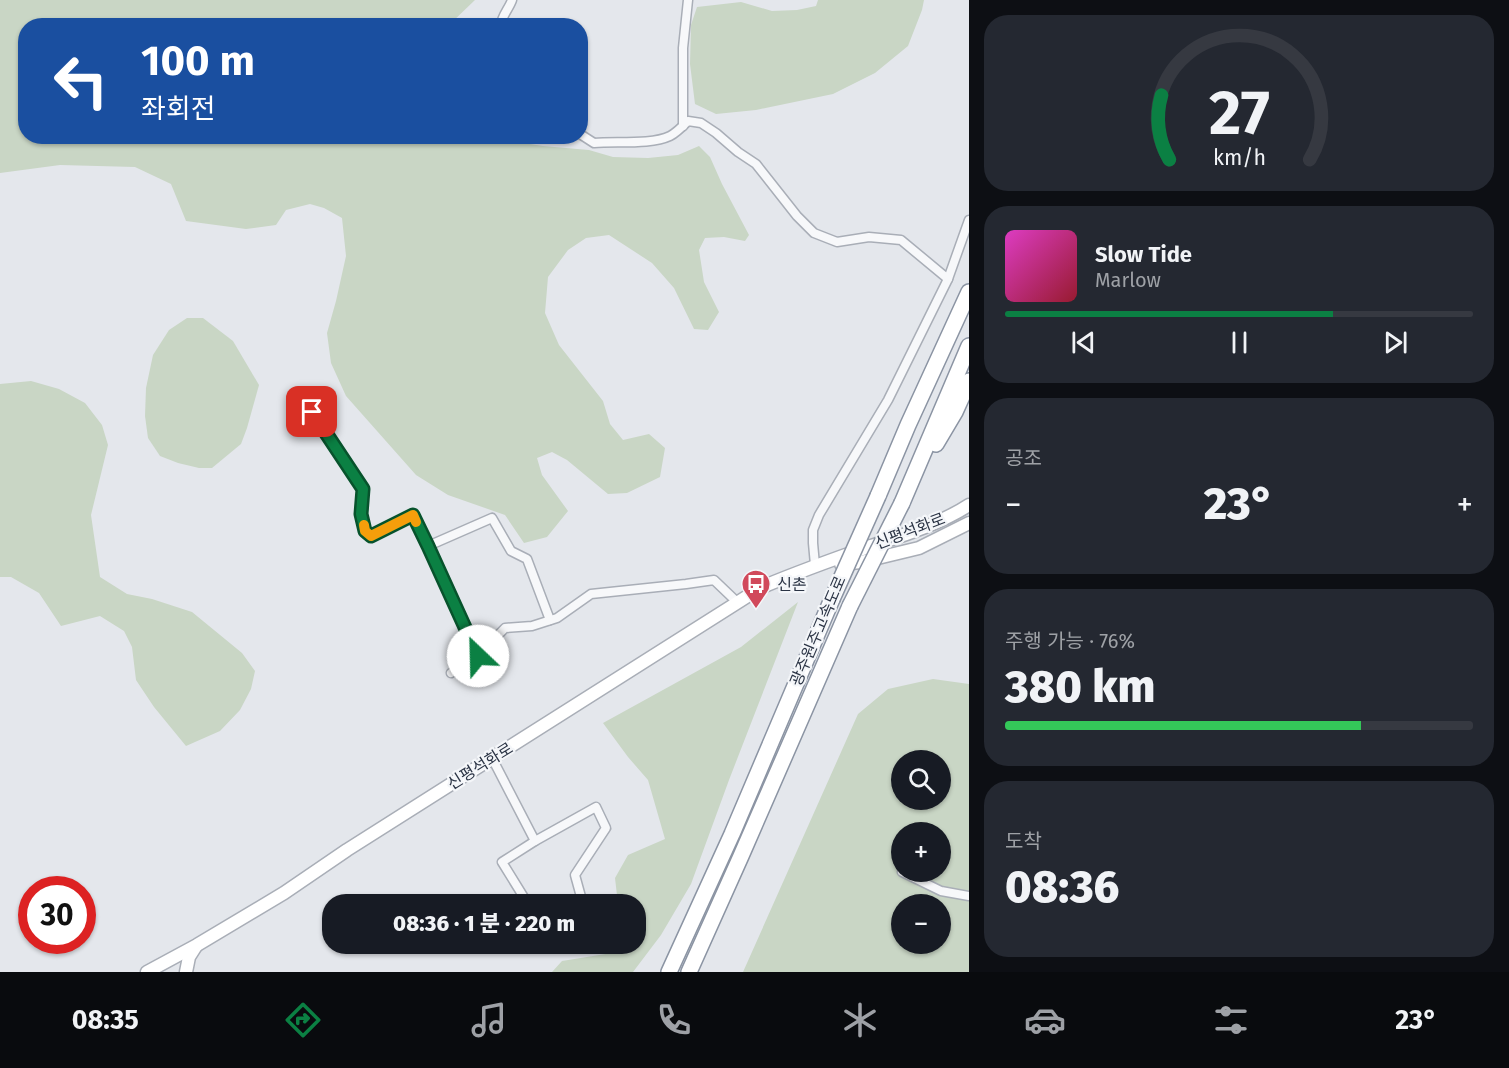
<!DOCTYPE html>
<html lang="ko">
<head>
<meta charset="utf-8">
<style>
  body { margin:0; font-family:"Fira Sans","Noto Sans KR",sans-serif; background:#242831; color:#f1f3f6; height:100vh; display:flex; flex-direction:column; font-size:22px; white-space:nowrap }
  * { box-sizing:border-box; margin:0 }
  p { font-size:20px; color:#9ea1a6 }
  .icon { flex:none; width:33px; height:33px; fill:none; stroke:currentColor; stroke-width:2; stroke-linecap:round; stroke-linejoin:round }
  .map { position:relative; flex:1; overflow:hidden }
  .details { display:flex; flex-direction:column; gap:15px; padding:15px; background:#0d0f14; width:540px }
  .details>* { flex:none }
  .banner { position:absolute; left:18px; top:18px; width:570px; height:126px; border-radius:24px; box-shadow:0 2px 4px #0004; background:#1a4fa0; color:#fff; overflow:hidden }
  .controls { position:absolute; left:891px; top:750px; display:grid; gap:12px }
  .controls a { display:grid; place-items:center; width:60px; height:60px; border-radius:50%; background:#171b24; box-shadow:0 2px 4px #0004; font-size:30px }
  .speed { position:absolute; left:18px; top:876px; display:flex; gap:12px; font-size:30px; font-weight:700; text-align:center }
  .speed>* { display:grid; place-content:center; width:78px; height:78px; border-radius:50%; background:#171b24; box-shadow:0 2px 4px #0004; line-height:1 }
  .speed .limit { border:9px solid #d22; background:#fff; color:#111 }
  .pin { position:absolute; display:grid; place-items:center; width:51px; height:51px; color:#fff; margin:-26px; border-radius:12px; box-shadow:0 3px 9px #0006 }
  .me { position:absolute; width:66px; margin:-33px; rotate:336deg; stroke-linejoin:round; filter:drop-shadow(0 0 4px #0008) }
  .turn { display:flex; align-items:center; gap:21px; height:126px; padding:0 24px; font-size:27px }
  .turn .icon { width:78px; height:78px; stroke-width:2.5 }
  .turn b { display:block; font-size:42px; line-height:51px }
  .big { font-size:45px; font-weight:800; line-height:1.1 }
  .details .tile { flex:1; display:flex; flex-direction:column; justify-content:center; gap:9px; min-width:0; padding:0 21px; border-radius:24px; background:#242831 }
  .details .dial { align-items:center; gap:0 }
  .dial svg { height:156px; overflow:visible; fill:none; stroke:#363941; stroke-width:7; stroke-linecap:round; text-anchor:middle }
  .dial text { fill:#f1f3f6; stroke:none }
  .song { display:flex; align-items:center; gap:18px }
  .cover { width:72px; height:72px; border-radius:9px; background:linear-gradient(135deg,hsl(310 70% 55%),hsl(350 70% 35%)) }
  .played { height:6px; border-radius:3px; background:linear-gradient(90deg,#0b8043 70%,#363941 70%) }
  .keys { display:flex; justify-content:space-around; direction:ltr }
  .heat { display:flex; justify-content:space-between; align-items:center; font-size:33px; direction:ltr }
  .charge { height:9px; border-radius:4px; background:linear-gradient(90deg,#34c759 76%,#363941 0) }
  .trip { position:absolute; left:322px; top:894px; width:324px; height:60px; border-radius:24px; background:#171b24; box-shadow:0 2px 4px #0004; font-weight:800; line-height:60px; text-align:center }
  .tabs { display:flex; height:96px; justify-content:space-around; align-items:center; background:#090b0e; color:#9ea1a6 }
  .tabs .icon { width:42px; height:42px }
  .tabs .active { color:#0b8043 }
  .tabs b { font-size:27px; color:#f1f3f6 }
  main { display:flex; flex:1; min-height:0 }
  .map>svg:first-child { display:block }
  .green { fill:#c9d6c5; fill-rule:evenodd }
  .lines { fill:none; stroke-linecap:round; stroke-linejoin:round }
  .minor-casing { stroke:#a9aeb7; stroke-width:11 }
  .secondary-casing { stroke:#a9aeb7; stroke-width:15 }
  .motorway-casing { stroke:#8b94a3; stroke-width:18 }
  .minor { stroke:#f7f8fa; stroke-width:8 }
  .secondary { stroke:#fff; stroke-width:12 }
  .motorway { stroke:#fff; stroke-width:15 }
  .motorway-bridge-casing { stroke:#8b94a3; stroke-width:18; stroke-linecap:butt }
  .motorway-bridge { stroke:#fff; stroke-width:15 }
  .route-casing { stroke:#07532c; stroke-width:15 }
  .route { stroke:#0b8043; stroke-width:10 }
  .slow { stroke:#f59e0b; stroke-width:10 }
  .labels { text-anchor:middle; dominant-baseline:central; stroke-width:4.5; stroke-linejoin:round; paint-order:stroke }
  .street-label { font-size:16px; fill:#2b3445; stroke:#f4f6f9 }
  .poi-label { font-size:16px; fill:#2b3445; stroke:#f4f6f9; text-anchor:start }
</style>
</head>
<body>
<main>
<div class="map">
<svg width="969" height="972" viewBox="0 0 969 972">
  <rect width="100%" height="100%" fill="#e4e7ec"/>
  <!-- green -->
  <g class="green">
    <path d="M0,0H475L449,25L26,26V136H487L496,141H510L543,146L589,150L613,157L648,158L678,155L699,146L710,157L722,184L749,235L745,241L724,237L705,238L699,250L704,282L719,312L708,330L694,329L674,288L652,263L609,235L586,238L568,250L548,277L545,313L559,345L603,401L610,424L623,440L649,434L665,448L660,477L627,493L608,494L567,460L552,452L537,458L542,475L568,511L547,537L524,543L505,515L448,495L416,475L346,396L331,363L327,333L336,301L346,256L342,218L324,208L310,204L286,210L276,225L246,229L186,221L171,184L135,167L60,165L0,173Z"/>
    <path d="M818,0H924L922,10L908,46L875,73L833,94L756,110L716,114L695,104L690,64L691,25L697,7L741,2L772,11L797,10L816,6Z"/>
    <path d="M187,318H203L233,341L259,385L247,428L241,444L212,468H199L178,463L160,456L148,438L145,416L146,388L153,355L169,330Z"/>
    <path d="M31,381L59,389L85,403L102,425L108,445L91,515L100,577L127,594L152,599L192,612L242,653L255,671L251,689L240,710L220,731L186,746L154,707L136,680L132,647L124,631L100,616L61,626L39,593L11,577H0V384Z"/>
    <path d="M798,602L729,780L691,884L661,935L633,972H552L562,961L624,951L623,944H636V904H618L615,878L628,855L665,839L648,780L628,757L603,723L741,647Z"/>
    <path d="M933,679L969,684V972H743L858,714L888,689ZM902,760H940V800H902ZM902,832H940V872H902ZM902,904H940V944H902Z"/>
  </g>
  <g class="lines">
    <!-- minor casing -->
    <g class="minor-casing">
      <g id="minor">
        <path d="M501,26C501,16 509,9 512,0"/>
        <path d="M683,126V48L688,0"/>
        <path d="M580,134L594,143C616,141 651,145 670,136C676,133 683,126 688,121L701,123L716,133L738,152L756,164L797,216L814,233L837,242L869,237L901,240L948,279"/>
        <path d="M313,412L363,489L361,514L365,531L371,536L413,515L428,546L478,656"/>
        <path d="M428,546L492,518L511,551L527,559L550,620"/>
        <path d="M815,565L813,543V530L819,515L888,400L948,279L969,220"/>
        <path d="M451,673L478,656L505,628L532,626L557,618L591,594L686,584L714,580L737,602"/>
        <path d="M492,758L535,841L502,862L528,904"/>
        <path d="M535,841L596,807L606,828L575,875L583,904"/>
        <path d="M902,872L941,891L969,896"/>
      </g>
    </g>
    <!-- secondary casing -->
    <g class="secondary-casing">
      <g id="secondary">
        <path d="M841,564L861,562L919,548L969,523"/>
        <path d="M147,972L197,945L284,893L347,850L762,587C798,572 834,559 871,546C904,535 940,524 969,505"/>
        <path d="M186,972L189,957L196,946"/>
      </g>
    </g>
    <!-- motorway casing -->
    <g class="motorway-casing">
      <g id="motorway">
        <path d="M936,444L955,412L969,381"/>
        <path d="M878,496L908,425L969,292"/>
        <path d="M902,503L969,346"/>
        <path d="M669,972L732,834L832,599"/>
        <path d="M689,972L741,856L850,606"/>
      </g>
    </g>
    <!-- minor -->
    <use href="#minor" class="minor"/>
    <!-- secondary -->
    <use href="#secondary" class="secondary"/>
    <!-- motorway -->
    <use href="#motorway" class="motorway"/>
    <!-- motorway-bridge casing -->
    <g class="motorway-bridge-casing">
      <g id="motorway-bridge">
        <path d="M832,599L878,496"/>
        <path d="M850,606L902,503"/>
      </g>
    </g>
    <!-- motorway-bridge -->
    <use href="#motorway-bridge" class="motorway-bridge"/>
  </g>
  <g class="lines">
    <!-- route casing -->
    <g class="route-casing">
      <path id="route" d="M312,412L363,489L361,514L365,531L371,536L413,515L428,546L478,656"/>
    </g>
    <!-- route -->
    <use href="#route" class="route"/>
    <!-- slow -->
    <path class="slow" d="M364,525L365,531L371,536L413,515L416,522"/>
  </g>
  <!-- icons -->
  <defs>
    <g id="bus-pin" transform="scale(1.5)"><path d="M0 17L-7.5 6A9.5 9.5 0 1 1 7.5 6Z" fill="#d1495b" stroke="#f4f6f9"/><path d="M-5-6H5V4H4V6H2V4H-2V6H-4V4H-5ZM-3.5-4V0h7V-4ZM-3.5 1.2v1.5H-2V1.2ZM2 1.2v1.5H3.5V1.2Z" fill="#fff"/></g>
  </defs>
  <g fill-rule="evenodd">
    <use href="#bus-pin" x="756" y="584"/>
  </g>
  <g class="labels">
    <!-- street labels -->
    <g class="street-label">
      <text transform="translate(910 531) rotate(-21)">신평석화로</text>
      <text transform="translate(818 631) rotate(-67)">광주원주고속도로</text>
      <text transform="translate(480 766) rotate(-32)">신평석화로</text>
    </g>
    <!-- poi labels -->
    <g class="poi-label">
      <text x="777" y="584">신촌</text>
    </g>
  </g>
</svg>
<div class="controls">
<a><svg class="icon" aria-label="search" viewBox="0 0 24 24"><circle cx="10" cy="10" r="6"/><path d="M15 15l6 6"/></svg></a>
<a>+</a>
<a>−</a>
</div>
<div class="speed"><div class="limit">30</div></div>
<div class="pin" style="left:312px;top:412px;background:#d93025"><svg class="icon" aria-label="arrive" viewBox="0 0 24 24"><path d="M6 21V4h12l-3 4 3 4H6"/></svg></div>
<svg class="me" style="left:478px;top:656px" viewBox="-20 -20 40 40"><circle r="19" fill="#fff"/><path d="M0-13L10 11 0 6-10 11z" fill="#0b8043"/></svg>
<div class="trip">08:36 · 1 분 · 220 m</div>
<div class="banner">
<div class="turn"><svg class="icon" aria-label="left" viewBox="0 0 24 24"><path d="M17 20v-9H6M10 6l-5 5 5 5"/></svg><div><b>100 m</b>좌회전</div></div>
</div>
</div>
<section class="details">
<div class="tile dial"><svg viewBox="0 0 100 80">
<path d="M14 69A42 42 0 1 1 86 69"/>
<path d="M14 69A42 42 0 0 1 10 36" stroke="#0b8043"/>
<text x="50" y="56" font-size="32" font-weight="700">27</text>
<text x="50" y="72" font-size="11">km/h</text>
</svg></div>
<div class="tile">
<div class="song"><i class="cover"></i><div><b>Slow Tide</b><p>Marlow</p></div></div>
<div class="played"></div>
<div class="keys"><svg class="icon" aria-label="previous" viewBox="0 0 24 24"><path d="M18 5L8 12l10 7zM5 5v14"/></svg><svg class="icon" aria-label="pause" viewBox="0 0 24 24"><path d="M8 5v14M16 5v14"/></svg><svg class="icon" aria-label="next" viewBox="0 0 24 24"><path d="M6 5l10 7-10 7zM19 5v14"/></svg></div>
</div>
<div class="tile"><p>공조</p>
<div class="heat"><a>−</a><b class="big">23°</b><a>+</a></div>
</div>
<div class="tile"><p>주행 가능 · 76%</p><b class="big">380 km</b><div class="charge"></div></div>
<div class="tile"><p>도착</p><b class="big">08:36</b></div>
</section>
</main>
<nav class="tabs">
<b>08:35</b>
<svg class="icon active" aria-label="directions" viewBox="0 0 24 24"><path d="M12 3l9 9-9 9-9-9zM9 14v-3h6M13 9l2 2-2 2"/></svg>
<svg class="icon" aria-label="music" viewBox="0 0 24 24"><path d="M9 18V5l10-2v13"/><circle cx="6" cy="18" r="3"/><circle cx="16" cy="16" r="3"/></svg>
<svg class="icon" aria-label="phone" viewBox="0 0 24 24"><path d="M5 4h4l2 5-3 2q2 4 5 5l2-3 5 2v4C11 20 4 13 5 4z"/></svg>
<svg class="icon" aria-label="climate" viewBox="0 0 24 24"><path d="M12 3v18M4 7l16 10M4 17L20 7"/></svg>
<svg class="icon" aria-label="car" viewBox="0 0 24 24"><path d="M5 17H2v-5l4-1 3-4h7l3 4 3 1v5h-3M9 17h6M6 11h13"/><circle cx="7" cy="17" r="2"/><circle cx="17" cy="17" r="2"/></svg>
<svg class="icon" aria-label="filters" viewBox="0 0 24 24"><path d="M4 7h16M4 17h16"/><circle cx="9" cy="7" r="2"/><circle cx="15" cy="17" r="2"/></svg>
<b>23°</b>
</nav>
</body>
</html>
